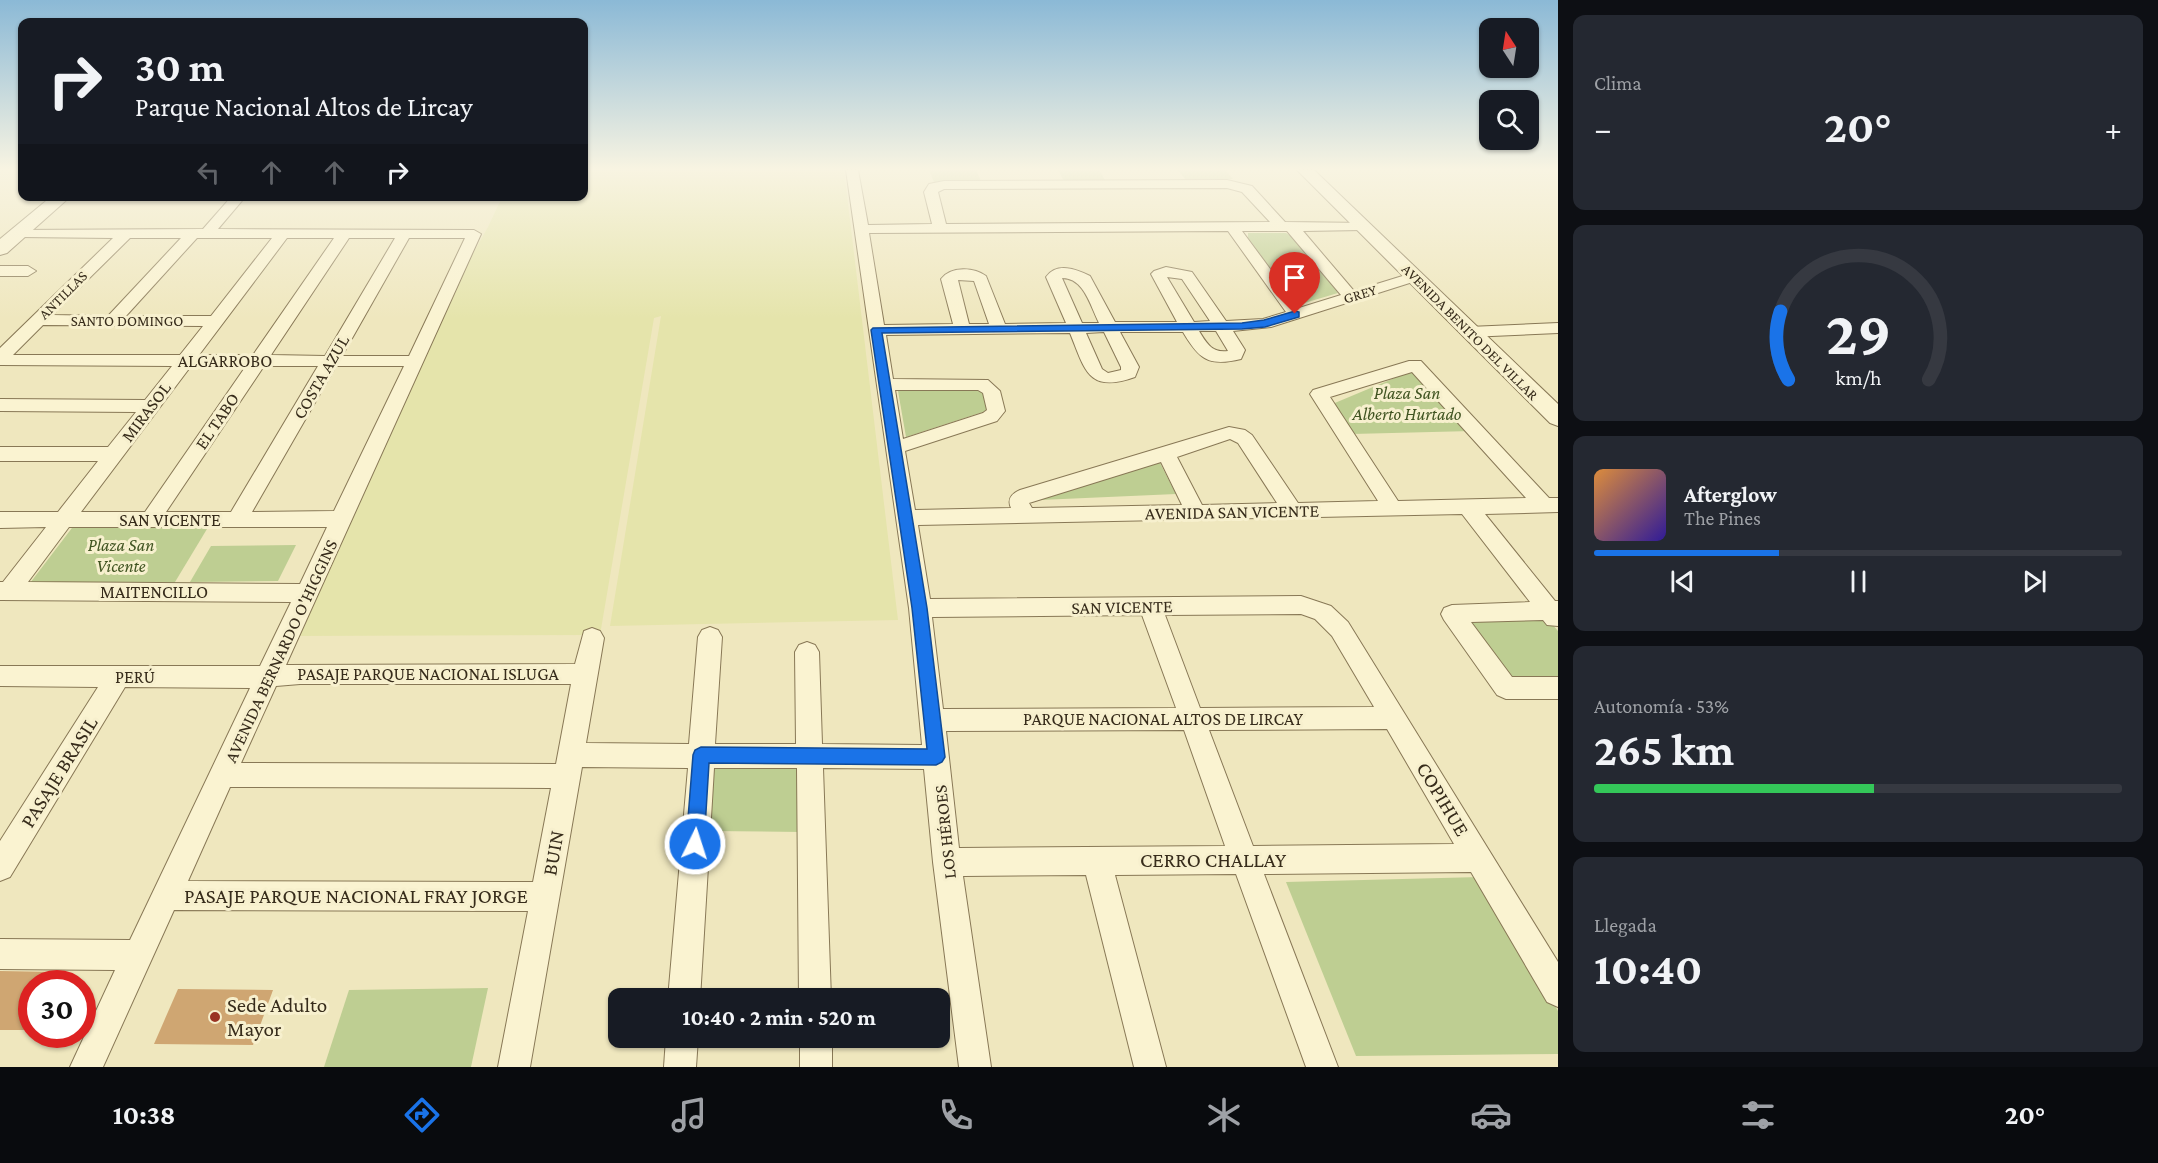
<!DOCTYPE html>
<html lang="es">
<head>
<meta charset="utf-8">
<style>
  body { margin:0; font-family:"Crimson Pro",serif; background:#242831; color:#f1f3f6; height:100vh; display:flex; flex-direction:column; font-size:22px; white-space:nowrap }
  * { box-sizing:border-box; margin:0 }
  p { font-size:20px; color:#9ea1a6 }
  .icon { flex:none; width:33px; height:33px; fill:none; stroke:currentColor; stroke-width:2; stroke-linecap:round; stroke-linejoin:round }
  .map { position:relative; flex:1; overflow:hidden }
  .drawer { display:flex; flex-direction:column; gap:15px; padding:15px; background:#0d0f14; width:600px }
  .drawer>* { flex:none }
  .banner { position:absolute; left:18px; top:18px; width:570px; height:183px; border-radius:12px; box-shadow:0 2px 4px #0004; background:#171b24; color:#f1f3f6; overflow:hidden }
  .needle { width:39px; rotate:348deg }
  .fabs { position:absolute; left:1479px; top:18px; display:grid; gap:12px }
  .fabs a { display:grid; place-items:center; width:60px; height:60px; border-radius:12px; background:#171b24; box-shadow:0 2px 4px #0004; font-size:30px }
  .speed { position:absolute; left:18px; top:970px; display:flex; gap:12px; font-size:30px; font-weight:700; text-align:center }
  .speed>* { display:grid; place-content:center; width:78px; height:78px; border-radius:50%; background:#171b24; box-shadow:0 2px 4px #0004; line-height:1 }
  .speed .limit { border:9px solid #d22; background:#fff; color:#111 }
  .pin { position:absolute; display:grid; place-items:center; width:51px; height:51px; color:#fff; margin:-62px -26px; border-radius:50% 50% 50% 0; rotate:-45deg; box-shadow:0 0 6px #0007 }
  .pin .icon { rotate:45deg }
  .me { position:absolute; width:66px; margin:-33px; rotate:4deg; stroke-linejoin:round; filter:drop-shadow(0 0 4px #0008) }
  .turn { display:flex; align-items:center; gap:21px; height:126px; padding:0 18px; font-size:27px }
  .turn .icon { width:78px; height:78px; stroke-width:2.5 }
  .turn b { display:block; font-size:42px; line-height:51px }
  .lanes { display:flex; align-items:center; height:57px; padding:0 18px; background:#0003; justify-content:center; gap:30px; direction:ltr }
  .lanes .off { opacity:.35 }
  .big { font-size:45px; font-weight:700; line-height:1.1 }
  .drawer .tile { flex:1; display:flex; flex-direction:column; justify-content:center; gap:9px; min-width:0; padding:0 21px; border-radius:12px; background:#242831 }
  .drawer .dial { align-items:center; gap:0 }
  .dial svg { height:156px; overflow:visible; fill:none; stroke:#363941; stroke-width:7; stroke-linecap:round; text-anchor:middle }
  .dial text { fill:#f1f3f6; stroke:none }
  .song { display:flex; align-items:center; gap:18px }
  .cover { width:72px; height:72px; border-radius:9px; background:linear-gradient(135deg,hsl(30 70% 55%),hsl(250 70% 35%)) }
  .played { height:6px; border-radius:3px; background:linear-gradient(90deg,#1a73e8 35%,#363941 35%) }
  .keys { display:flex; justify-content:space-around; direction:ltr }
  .heat { display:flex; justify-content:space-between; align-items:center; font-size:33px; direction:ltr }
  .charge { height:9px; border-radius:4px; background:linear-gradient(90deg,#34c759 53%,#363941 0) }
  .trip { position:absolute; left:608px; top:988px; width:342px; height:60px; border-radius:12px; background:#171b24; box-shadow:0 2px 4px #0004; font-weight:700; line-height:60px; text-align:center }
  .menu { display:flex; height:96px; justify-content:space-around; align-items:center; background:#090b0e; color:#9ea1a6 }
  .menu .icon { width:42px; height:42px }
  .menu .selected { color:#1a73e8 }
  .menu b { font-size:27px; color:#f1f3f6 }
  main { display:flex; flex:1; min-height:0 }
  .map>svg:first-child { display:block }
  .farmland { fill:#e5e4ab }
  .green { fill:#bece92 }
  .building { fill:#cfa672 }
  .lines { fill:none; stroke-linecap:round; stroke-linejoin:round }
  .minor-casing { stroke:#887856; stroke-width:2 }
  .tertiary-casing { stroke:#887856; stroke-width:2 }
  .minor { fill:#faf3d1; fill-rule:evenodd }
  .tertiary { fill:#faf3d1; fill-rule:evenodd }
  .route { fill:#1a73e8; stroke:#114b97; stroke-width:1.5 }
  .poi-dot { fill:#9a3323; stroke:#f7f0ce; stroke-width:2 }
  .labels { text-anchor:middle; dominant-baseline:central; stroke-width:6; stroke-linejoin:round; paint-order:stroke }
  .far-street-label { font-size:15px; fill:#372c1b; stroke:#f7f0ce }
  .street-label { font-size:18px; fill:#372c1b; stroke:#f7f0ce }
  .park-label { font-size:18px; font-style:italic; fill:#405421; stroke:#f7f0ce }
  .near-street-label { font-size:21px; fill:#372c1b; stroke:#f7f0ce }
  .near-poi-label { font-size:21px; fill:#372c1b; stroke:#f7f0ce; text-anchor:start }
</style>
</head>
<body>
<main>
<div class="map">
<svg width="1558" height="1067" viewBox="0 0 1558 1067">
  <rect width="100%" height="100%" fill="#efe7be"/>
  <!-- farmland -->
  <path class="farmland" d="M584,170H844L898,620L610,626L661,316L654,318L600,635L288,636L436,319L488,227L502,197L584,196Z"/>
  <!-- green -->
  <g class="green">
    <path d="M929,170H976L981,181L934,182Z"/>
    <path d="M1058,170H1099L1105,180L1064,181Z"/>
    <path d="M1178,170H1225L1233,179L1186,180Z"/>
    <path d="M1248,233H1286L1294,238L1338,293L1301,304L1295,301L1248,238Z"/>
    <path d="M1416,369L1472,431L1352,434L1330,405Z"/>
    <path d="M979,390L983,393L987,408L986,411L906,437L898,391Z"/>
    <path d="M1159,461L1176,494L1040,500Z"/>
    <path d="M75,524H210L172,587H27Z"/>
    <path d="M296,545L278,581L190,582L211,546Z"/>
    <path d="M1546,617L1558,631V684L1513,688L1461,619Z"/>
    <path d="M712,768H801L802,832L708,831Z"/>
    <path d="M1480,877L1558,1011V1054L1356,1056L1286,882Z"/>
    <path d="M488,988L471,1067H324L349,990Z"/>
  </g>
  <!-- building -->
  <g class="building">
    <path d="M0,971L56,972L50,984H32V1020L26,1030H0Z"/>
    <path d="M178,989L273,990L253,1045L154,1044Z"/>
  </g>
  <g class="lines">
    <!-- minor casing -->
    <g class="minor-casing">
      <g id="minor">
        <path d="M846,170H858L868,225L932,224L924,192L929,184L944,181L1227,180L1252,186L1285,222L1368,223L1370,226L1363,230L1303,231L1354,291L1409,274H1419L1422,277L1419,280L1271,327L1233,331L1245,350L1241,359C1208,367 1199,359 1183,332H1120L1139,367L1135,377C1088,394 1085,370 1070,333L886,335L893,379L988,380L1000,391L1005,411L997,421L905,451L915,510L1011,508C1007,499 1011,494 1020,490L1229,427L1245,430L1252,435L1298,503L1378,501L1310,394L1313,390L1409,361H1421L1549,498H1558V512L1485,514L1555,601H1558V626L1547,625L1543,620L1471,622L1512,677H1558V699H1506L1497,695L1444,620L1441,614L1444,608L1452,605L1530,602L1462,514L918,525L930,599L1301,596L1331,606L1348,622L1558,962V1007L1547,1002L1471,872L1264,874L1338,1067H1306L1236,874L1115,875L1166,1067H1134L1086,875L963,876L991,1067H959L933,862L924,769L823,768L831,999H799L797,768H714L700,999H668L688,768L582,767L530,1067H498L528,911L174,910L103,1067H70L115,970L0,969V939L130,940L250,688L125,687L10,877L0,881V841L98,687L0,686V666H260L291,602L0,600V582H3L46,527L0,528V512H58L98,461H0V447H108L136,412L0,411V399L145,400L172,366L0,365V348L113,238L19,237L14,236L12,233L14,230L203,229L232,196H246L218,229L474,230L481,234L286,665L575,664L584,631L592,628L600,631L604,638L586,743L689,744L698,637L702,630L710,627L718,630L722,637L715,744H796L795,652L799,645L807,642L815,645L819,652L822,744L922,745L909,608ZM1227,188L1242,192L1270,222L946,224L938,192L944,189ZM1228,231L1286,312L1263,319L1226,321L1192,272L1166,267L1154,271L1151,274L1177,322H1115L1090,276C1076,269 1057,262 1046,277L1066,323L1005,324L986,276C974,267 951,266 941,279L953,324L884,325L869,233ZM1242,231H1287L1341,295L1299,308ZM130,238H181L108,316L52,315ZM197,238H272L211,316H126ZM287,238H334L253,355H199ZM349,238H395L325,356L271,355ZM409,238H465L409,356H342ZM1167,277L1182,279L1210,321L1194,322ZM1062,278C1084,278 1090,305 1099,323H1082ZM958,280L974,281L989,324H969ZM43,325L203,326L180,355H13ZM1199,331H1216L1228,351C1212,353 1207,344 1199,331ZM1104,332L1121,367V370L1108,373L1102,369L1086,333ZM191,366H246L145,512H81ZM264,366H318L231,512H166ZM336,366H404L334,511L252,512ZM1412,372L1526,498L1398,501L1330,397ZM895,390H978L983,393L987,410L983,413L903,439ZM1230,439L1238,443L1277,503L1202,505L1177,457ZM1161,462L1182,505L1032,508L1029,503ZM69,527H327L300,584L28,582ZM1301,614L1315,619L1332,636L1374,707L1200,708L1165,615ZM1142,615L1176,708L943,709L932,617ZM300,684H571L556,764L241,763L276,686ZM1387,729L1454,844L1253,846L1209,730ZM1184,730L1225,846L959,848L946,731ZM230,787L551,788L533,882L188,881Z"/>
        <path d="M0,266H28L36,271L28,276H0Z"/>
        <path d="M1558,323V333L1469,337L1461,332L1469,327Z"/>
        <path d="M666,1038H698L696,1067H664Z"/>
        <rect x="800" y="1038" width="32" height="29"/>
      </g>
    </g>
    <!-- tertiary casing -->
    <g class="tertiary-casing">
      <g id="tertiary">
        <path d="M1297,170H1314L1558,404V426L1550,423Z"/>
        <path d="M52,196H71L7,253L0,255V239Z"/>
      </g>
    </g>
    <!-- minor -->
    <use href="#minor" class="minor"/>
    <!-- tertiary -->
    <use href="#tertiary" class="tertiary"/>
  </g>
  <!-- sky -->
  <linearGradient id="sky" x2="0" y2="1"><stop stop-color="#8bb9d6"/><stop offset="0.53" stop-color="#f8f4e2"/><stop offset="1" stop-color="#f8f4e2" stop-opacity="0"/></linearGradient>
  <rect width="1558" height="319" fill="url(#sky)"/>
  <!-- route -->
  <path class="route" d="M1295,311L1299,312V317L1265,327L1242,329L882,333L927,608L945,757L942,762L936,765L709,763L704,844L702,850L695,853L689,850L686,844L693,755L695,750L701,747L927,749L912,608L871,330L873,328L1242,323L1264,320Z"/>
  <!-- markers -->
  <circle class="poi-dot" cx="215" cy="1017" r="6"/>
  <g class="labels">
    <!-- far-street labels -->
    <g class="far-street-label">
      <text transform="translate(1360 294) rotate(-17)">GREY</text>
      <text transform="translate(63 295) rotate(-45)">ANTILLAS</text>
      <text x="127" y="321">SANTO DOMINGO</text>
      <text transform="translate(1470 332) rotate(45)">AVENIDA BENITO DEL VILLAR</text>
    </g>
    <!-- street labels -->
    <g class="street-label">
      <text x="225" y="361">ALGARROBO</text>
      <text transform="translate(321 377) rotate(-60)">COSTA AZUL</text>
      <text transform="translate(146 412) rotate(-53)">MIRASOL</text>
      <text transform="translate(217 421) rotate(-56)">EL TABO</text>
      <text transform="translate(1232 512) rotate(-1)">AVENIDA SAN VICENTE</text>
      <text x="170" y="520">SAN VICENTE</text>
      <text x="154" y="592">MAITENCILLO</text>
      <text transform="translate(1122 607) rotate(-1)">SAN VICENTE</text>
      <text transform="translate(281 651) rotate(-65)">AVENIDA BERNARDO O'HIGGINS</text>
      <text x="428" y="674">PASAJE PARQUE NACIONAL ISLUGA</text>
      <text x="135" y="677">PERÚ</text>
      <text x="1163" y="719">PARQUE NACIONAL ALTOS DE LIRCAY</text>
      <text transform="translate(945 832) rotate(-96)">LOS HÉROES</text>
    </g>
    <!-- park labels -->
    <g class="park-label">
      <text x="1407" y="393">Plaza San<tspan x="1407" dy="21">Alberto Hurtado</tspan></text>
      <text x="121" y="545">Plaza San<tspan x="121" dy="21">Vicente</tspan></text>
    </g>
    <!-- near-street labels -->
    <g class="near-street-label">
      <text transform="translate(59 772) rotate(-58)">PASAJE BRASIL</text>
      <text transform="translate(1443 799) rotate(59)">COPIHUE</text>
      <text transform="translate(553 853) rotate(-80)">BUIN</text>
      <text x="1213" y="860">CERRO CHALLAY</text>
      <text x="356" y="896">PASAJE PARQUE NACIONAL FRAY JORGE</text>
    </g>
    <!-- near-poi labels -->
    <g class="near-poi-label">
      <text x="227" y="1005">Sede Adulto<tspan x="227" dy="24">Mayor</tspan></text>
    </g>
  </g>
</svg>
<div class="fabs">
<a><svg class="needle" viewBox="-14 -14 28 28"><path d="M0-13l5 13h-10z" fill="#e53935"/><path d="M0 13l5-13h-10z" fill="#9ea1a6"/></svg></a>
<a><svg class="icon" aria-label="search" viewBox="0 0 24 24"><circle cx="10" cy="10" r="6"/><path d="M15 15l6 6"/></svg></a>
</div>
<div class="speed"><div class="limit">30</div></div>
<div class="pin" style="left:1295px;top:314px;background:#d93025"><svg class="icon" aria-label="arrive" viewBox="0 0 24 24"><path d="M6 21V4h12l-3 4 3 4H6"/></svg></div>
<svg class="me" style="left:695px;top:844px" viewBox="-20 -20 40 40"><circle r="17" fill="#1a73e8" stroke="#fff" stroke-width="3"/><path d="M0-11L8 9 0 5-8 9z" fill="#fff"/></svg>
<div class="trip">10:40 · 2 min · 520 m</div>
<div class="banner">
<div class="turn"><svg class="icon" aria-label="right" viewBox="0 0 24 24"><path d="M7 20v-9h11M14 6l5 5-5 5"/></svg><div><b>30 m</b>Parque Nacional Altos de Lircay</div></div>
<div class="lanes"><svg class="icon off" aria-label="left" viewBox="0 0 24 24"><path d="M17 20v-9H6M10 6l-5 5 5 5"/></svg><svg class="icon off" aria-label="ahead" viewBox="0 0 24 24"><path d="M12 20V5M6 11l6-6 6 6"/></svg><svg class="icon off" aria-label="ahead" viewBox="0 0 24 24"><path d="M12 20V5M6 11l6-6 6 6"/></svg><svg class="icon" aria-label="right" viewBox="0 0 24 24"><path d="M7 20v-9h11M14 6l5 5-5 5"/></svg></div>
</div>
</div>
<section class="drawer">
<div class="tile"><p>Clima</p>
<div class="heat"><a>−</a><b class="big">20°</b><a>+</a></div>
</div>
<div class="tile dial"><svg viewBox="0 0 100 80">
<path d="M14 69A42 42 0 1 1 86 69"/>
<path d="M14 69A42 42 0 0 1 10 34" stroke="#1a73e8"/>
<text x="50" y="56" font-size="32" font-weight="700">29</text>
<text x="50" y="72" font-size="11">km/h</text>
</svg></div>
<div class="tile">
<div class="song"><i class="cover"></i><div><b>Afterglow</b><p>The Pines</p></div></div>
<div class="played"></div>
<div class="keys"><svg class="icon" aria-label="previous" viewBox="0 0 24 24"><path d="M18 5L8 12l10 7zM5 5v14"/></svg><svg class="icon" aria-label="pause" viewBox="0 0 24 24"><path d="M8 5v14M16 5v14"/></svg><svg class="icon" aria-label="next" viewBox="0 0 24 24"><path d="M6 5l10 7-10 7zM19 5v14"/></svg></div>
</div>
<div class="tile"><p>Autonomía · 53%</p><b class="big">265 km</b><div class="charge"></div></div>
<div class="tile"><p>Llegada</p><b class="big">10:40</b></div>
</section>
</main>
<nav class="menu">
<b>10:38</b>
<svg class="icon selected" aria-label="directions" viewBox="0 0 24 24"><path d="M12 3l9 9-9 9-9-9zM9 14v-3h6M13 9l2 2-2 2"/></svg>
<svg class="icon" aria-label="music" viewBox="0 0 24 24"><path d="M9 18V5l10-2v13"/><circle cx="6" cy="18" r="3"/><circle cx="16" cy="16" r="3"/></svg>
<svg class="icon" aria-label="phone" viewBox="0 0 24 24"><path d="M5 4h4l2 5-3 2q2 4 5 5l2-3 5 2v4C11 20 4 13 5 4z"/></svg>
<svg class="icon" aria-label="climate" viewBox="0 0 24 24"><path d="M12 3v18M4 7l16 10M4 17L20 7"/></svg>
<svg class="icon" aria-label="car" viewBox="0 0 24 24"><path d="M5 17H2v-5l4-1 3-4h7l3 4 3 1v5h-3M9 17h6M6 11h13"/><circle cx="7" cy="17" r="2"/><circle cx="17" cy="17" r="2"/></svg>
<svg class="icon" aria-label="filters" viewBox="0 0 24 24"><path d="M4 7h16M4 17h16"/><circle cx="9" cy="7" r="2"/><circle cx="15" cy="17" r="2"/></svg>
<b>20°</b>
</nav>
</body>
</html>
